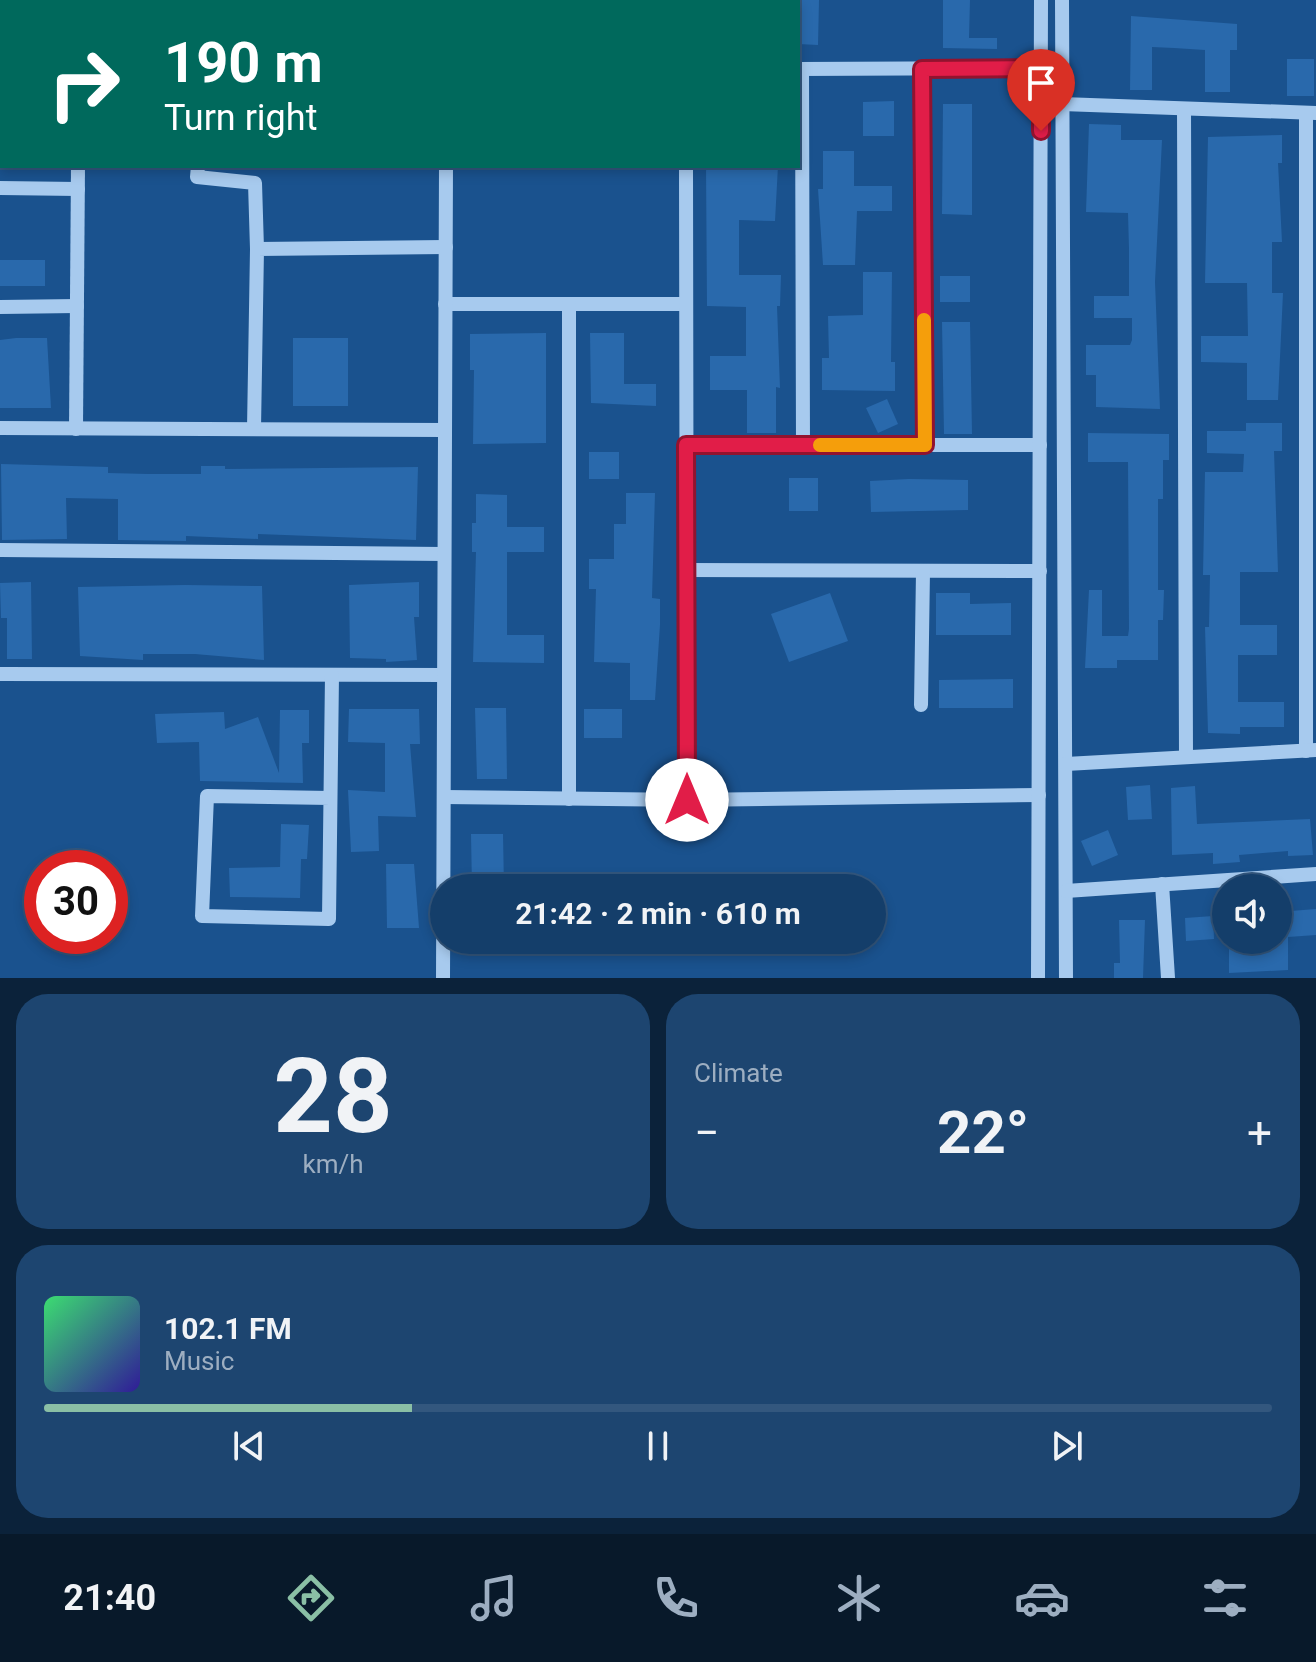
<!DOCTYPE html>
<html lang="en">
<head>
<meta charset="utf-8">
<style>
  body { margin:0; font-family:Roboto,sans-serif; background:#1d4570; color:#f1f3f6; height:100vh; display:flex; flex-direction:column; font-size:30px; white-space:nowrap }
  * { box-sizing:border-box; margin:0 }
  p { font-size:26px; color:#9daec1 }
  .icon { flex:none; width:44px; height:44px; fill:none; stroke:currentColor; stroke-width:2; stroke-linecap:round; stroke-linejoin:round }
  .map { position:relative; height:978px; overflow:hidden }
  .side { display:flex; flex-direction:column; gap:16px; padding:16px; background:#0b223a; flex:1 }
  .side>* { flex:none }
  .hud { position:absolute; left:0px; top:0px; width:800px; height:168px; box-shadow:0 4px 12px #0003,0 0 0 2px #33577e; background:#00695c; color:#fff; overflow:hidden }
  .fabs { position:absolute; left:1212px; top:874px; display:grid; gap:16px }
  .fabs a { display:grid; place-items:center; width:80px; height:80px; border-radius:50%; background:#143e6a; box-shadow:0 4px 12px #0003,0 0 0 2px #33577e; font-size:40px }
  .speed { position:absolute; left:24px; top:850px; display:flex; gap:16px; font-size:40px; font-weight:700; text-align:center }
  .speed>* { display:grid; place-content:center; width:104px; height:104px; border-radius:50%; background:#143e6a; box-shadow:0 4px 12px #0003,0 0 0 2px #33577e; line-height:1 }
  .speed .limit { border:12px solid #d22; background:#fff; color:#111 }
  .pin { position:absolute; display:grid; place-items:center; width:68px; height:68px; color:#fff; margin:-82px -34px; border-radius:50% 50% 50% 0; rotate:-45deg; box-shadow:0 0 8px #0007 }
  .pin .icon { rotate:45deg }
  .me { position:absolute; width:88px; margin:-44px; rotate:0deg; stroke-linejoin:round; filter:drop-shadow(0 0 6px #0008) }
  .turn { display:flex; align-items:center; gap:28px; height:168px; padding:0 32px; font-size:36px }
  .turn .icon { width:104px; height:104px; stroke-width:2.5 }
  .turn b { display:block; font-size:56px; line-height:68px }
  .big { font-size:60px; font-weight:700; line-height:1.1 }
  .side .card { flex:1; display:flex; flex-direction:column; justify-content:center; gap:12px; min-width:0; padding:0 28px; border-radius:32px; background:#1d4570 }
  .side .dial { align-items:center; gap:0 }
  .dial b { font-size:104px; line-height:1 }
  .song { display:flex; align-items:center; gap:24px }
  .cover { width:96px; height:96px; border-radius:12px; background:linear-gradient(135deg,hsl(140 70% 55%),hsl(250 70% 35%)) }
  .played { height:8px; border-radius:4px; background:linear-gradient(90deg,#8abfa5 30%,#33577e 30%) }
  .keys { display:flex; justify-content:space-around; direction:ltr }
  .heat { display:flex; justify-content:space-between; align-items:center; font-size:44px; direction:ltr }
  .side .tiles { flex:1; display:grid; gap:16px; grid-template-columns:1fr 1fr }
  .card:last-child { grid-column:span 2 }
  .trip { position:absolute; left:430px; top:874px; width:456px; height:80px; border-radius:40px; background:#143e6a; box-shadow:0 4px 12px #0003,0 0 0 2px #33577e; font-weight:700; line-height:80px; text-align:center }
  .menu { display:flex; height:128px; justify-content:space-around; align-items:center; background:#08192a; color:#9daec1 }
  .menu .icon { width:56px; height:56px }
  .menu .selected { color:#8abfa5 }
  .menu b { font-size:36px; color:#f1f3f6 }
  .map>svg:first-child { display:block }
  .building { fill:#2969ac }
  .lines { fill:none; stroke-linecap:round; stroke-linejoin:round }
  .minor { stroke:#a7caee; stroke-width:14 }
  .route-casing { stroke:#92132f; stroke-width:20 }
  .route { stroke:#e11d48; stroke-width:14 }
  .slow { stroke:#f59e0b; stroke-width:14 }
</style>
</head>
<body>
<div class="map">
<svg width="1316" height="978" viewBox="0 0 1316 978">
  <rect width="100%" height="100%" fill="#1a528e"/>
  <!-- building -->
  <g class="building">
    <path d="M798,0H819L818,45L798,44Z"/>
    <path d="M943,0H970L969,38H997V49L943,48Z"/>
    <path d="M1131,16L1237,24V50H1230V92H1205V50L1174,48L1152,47V90H1130Z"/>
    <rect x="1287" y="59" width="27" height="37"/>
    <path d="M894,101V136H863V102Z"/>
    <path d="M943,104H972V215L942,214Z"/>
    <path d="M1089,124L1121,125V140H1162L1155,282L1160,409L1096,407V375H1086V345H1130L1132,340V318H1094V296H1129V249L1128,213L1086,212Z"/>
    <path d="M1282,135V163H1278L1282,242H1272V293H1283L1278,400H1247V363L1201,362V336H1248L1247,283H1205L1208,137Z"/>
    <path d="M823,151H854V186H892V211H857L855,265H823L818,189H823Z"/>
    <path d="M706,166H778L775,221L739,220V275H781L780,306H777L780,388L776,387V433H747V390H710V356H746V307L707,306Z"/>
    <rect x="0" y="260" width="45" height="26"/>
    <path d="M863,272H892L891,362H895V391L822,390V358H829L828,316L863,315Z"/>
    <rect x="940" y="276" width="30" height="26"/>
    <path d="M942,322H970L972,434H944Z"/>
    <path d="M546,333V443L473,444L474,370H470V334Z"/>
    <path d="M590,333H624V384H656V406L591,403Z"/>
    <path d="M16,338H47L51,408H0V340Z"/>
    <rect x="293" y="338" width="55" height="68"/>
    <path d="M887,399L898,424L878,433L866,408Z"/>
    <path d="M1246,423H1282V451H1274L1278,572H1240V625H1277V655H1238V702H1284V727H1240V734L1208,733L1205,627H1209L1210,575H1203L1205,472H1243L1244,454L1207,453V431H1246Z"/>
    <path d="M1088,433L1169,434V460H1163V499H1158V590H1164L1163,620H1158V660H1117V668H1085L1089,590H1102V636H1128L1129,629L1128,462H1088Z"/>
    <rect x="589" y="452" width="30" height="27"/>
    <path d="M1,464L108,467V473L148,474H201V466H225V469L418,467L416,540L258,534V539L186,536V541L118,540V499L66,498L67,539L2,540Z"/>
    <rect x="789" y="478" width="29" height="33"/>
    <path d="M909,479L968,480V510L871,512L870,481Z"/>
    <path d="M626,493H655L652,598L660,599V625L655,700H630V663L594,662L596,589H589V559H614V524H626Z"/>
    <path d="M476,494L507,495V527H544V552H507V635H544V663L473,662L476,552H472V523H476Z"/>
    <path d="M31,582L32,659H7V618H1L0,583Z"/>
    <path d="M419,582V617H414L417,660L386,662V659L350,658L349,585Z"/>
    <path d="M185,585L262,586L264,660L195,654H143V660L80,656L78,587Z"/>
    <path d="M830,593L848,641L789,662L771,614Z"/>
    <path d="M936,593H970V604L1011,603V635H936Z"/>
    <path d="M1013,679V708H939V680Z"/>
    <path d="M475,708H506L507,779H477Z"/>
    <path d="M349,709H419L420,744H410L416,817L378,816L379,851L351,852L348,790L385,792V743L348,742Z"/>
    <rect x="584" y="709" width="38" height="29"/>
    <path d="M280,710H309V743H302L303,783L200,781L199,742L157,743L155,714L224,712L225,729L258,717L279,773Z"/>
    <path d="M1150,785L1152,819L1128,820L1126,787Z"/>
    <path d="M1195,786L1197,824L1310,819L1313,855L1288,856V851L1239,855L1240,862L1213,864V853L1172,855L1171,788Z"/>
    <path d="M281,824L309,825L307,859H301L300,898L230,897L229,868L280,867Z"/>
    <path d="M1108,830L1118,855L1092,866L1081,841Z"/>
    <path d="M471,834H503L504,888H472Z"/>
    <path d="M386,864H414L419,928H387Z"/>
    <path d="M1316,909V935L1288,937V970L1229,973V946L1278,945V912Z"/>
    <path d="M1213,916L1214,939L1186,941L1185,918Z"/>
    <path d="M1119,920H1145L1143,978H1114V963H1120Z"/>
  </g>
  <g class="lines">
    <!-- minor -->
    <g class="minor">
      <path d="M576,0V2"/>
      <path d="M1062,0L1066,978"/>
      <path d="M79,2V0"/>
      <path d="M200,2V0"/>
      <path d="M0,64H2"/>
      <path d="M798,69L1041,68"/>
      <path d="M802,69L803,445"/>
      <path d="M922,69L925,445"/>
      <path d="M1062,104L1316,113"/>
      <path d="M1184,109L1186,757"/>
      <path d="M1306,113V751"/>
      <path d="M198,166L197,177L255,183L257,249"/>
      <path d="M0,188L78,189"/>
      <path d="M445,304H686"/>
      <path d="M0,307L77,306"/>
      <path d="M0,428L445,430"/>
      <path d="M76,429L78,166"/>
      <path d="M254,429L257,249L446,247"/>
      <path d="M686,445H1040"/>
      <path d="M0,550L444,554"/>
      <path d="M686,570L1040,571"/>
      <path d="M0,674L444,675"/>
      <path d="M921,705L923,571"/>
      <path d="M1066,764L1316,750"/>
      <path d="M444,797L687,800L686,166"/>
      <path d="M330,798L207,796L202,916L329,919L332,675"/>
      <path d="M569,799V304"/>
      <path d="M687,800L1039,795"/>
      <path d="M1162,884L1168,978"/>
      <path d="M1066,891L1316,874"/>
      <path d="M443,978L446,166"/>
      <path d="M1038,978L1041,0"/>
    </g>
  </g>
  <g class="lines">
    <!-- route casing -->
    <g class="route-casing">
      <path id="route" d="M687,800L686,445H925L922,69L1041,68V131"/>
    </g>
    <!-- route -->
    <use href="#route" class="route"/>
    <!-- slow -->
    <path class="slow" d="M820,445H925L924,320"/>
  </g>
</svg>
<div class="fabs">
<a><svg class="icon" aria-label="sound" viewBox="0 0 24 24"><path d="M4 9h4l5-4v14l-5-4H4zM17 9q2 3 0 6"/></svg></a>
</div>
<div class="speed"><div class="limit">30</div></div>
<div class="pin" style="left:1041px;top:131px;background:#d93025"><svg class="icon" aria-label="arrive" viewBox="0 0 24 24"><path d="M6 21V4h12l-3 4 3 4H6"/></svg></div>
<svg class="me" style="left:687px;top:800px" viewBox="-20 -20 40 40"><circle r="19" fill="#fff"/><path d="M0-13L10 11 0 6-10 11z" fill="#e11d48"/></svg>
<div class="trip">21:42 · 2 min · 610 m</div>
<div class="hud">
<div class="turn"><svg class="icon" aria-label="right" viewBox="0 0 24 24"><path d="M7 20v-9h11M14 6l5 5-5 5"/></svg><div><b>190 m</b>Turn right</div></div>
</div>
</div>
<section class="side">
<div class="tiles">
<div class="card dial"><b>28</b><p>km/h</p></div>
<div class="card"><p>Climate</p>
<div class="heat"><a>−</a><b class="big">22°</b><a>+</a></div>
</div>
<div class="card">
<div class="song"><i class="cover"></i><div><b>102.1 FM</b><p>Music</p></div></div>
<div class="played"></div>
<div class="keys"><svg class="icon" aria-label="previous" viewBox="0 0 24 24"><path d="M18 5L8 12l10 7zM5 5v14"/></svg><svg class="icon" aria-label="pause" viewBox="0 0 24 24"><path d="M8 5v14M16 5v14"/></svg><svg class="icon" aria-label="next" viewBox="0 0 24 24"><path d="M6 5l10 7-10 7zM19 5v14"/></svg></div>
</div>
</div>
</section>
<nav class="menu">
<b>21:40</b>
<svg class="icon selected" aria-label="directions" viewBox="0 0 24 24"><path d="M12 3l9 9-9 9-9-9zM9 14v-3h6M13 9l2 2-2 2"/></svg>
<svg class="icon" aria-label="music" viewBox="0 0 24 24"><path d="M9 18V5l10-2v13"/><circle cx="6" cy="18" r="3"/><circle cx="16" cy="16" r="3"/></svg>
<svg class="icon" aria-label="phone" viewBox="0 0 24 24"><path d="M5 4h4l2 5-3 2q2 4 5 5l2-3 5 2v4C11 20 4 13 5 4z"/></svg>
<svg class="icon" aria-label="climate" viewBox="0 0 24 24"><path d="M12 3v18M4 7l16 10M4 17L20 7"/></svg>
<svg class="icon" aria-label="car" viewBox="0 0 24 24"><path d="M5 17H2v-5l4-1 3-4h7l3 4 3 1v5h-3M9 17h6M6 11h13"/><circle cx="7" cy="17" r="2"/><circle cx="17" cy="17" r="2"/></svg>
<svg class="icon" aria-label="filters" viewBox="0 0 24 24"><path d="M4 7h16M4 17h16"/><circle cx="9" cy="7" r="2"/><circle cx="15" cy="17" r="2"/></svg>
</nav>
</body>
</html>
